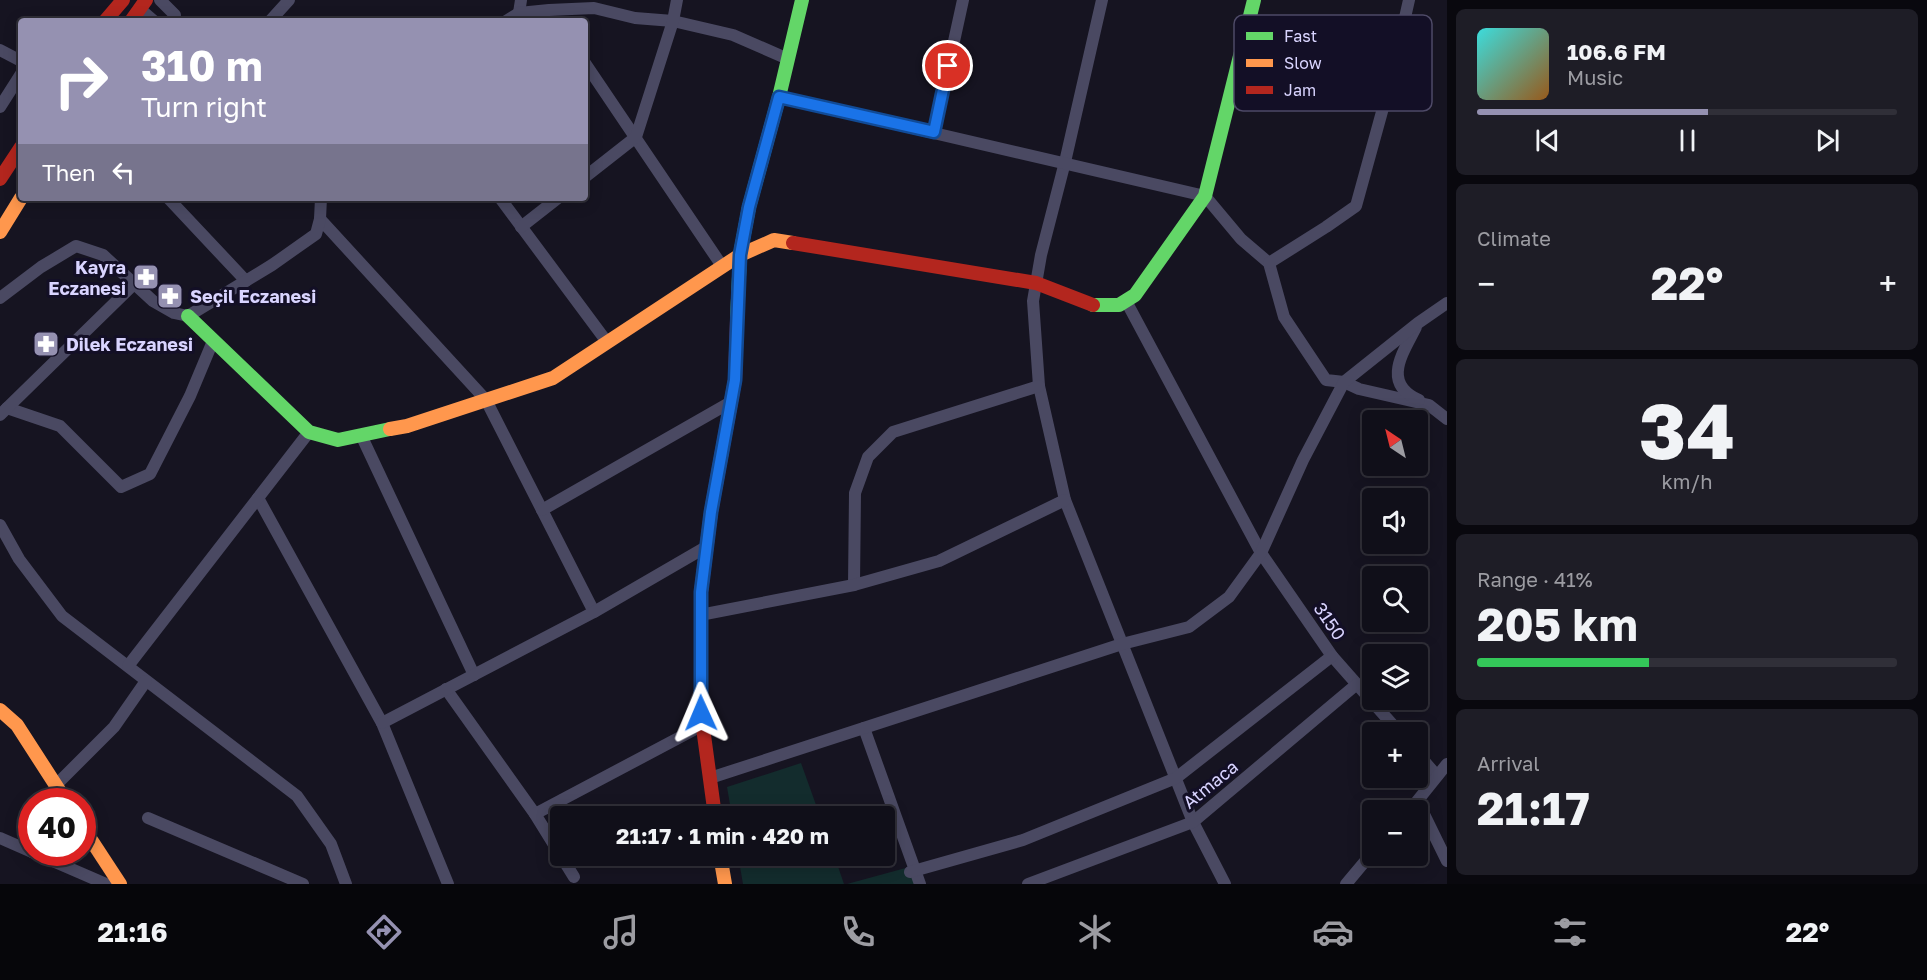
<!DOCTYPE html>
<html lang="en">
<head>
<meta charset="utf-8">
<style>
  body { margin:0; font-family:"Golos Text",sans-serif; background:#1e1d26; color:#f1f3f6; height:100vh; display:flex; flex-direction:column; font-size:22px; white-space:nowrap }
  * { box-sizing:border-box; margin:0 }
  p { font-size:20px; color:#9c9ca2 }
  .icon { flex:none; width:33px; height:33px; fill:none; stroke:currentColor; stroke-width:2; stroke-linecap:round; stroke-linejoin:round }
  .map { position:relative; flex:1; overflow:hidden }
  .panel { display:flex; flex-direction:column; gap:9px; padding:9px; background:#09080e; width:480px }
  .panel>* { flex:none }
  .banner { position:absolute; left:18px; top:18px; width:570px; height:183px; border-radius:6px; box-shadow:0 3px 15px #0003,0 0 0 2px #302f38; background:#9591b1; color:#fff; overflow:hidden }
  .needle { width:39px; rotate:325deg }
  .controls { position:absolute; left:1362px; top:410px; display:grid; gap:12px }
  .controls a { display:grid; place-items:center; width:66px; height:66px; border-radius:6px; background:#100f19; box-shadow:0 3px 15px #0003,0 0 0 2px #302f38; font-size:30px }
  .speed { position:absolute; left:18px; top:788px; display:flex; gap:12px; font-size:30px; font-weight:700; text-align:center }
  .speed>* { display:grid; place-content:center; width:78px; height:78px; border-radius:50%; background:#100f19; box-shadow:0 3px 15px #0003,0 0 0 2px #302f38; line-height:1 }
  .speed .limit { border:9px solid #d22; background:#fff; color:#111 }
  .pin { position:absolute; display:grid; place-items:center; width:51px; height:51px; color:#fff; margin:-26px; border:3px solid #fff; border-radius:50%; box-shadow:0 2px 6px #0007 }
  .me { position:absolute; width:66px; margin:-33px; rotate:359deg; stroke-linejoin:round; filter:drop-shadow(0 0 4px #0008) }
  .turn { display:flex; align-items:center; gap:21px; height:126px; padding:0 24px; font-size:27px }
  .turn .icon { width:78px; height:78px; stroke-width:2.5 }
  .turn b { display:block; font-size:42px; line-height:51px }
  .then { display:flex; align-items:center; height:57px; padding:0 24px; background:#0003; gap:12px; font-size:22px }
  .big { font-size:45px; font-weight:700; line-height:1.1 }
  .panel .card { flex:1; display:flex; flex-direction:column; justify-content:center; gap:9px; min-width:0; padding:0 21px; border-radius:9px; background:#1e1d26 }
  .panel .dial { align-items:center; gap:0 }
  .dial b { font-size:78px; line-height:1 }
  .song { display:flex; align-items:center; gap:18px }
  .cover { width:72px; height:72px; border-radius:9px; background:linear-gradient(135deg,hsl(180 70% 55%),hsl(30 70% 35%)) }
  .played { height:6px; border-radius:3px; background:linear-gradient(90deg,#9591b1 55%,#302f38 55%) }
  .keys { display:flex; justify-content:space-around; direction:ltr }
  .heat { display:flex; justify-content:space-between; align-items:center; font-size:33px; direction:ltr }
  .charge { height:9px; border-radius:4px; background:linear-gradient(90deg,#34c759 41%,#302f38 0) }
  .trip { position:absolute; left:550px; top:806px; width:345px; height:60px; border-radius:6px; background:#100f19; box-shadow:0 3px 15px #0003,0 0 0 2px #302f38; font-weight:700; line-height:60px; text-align:center }
  .tabs { display:flex; height:96px; justify-content:space-around; align-items:center; background:#06060a; color:#9c9ca2 }
  .tabs .icon { width:42px; height:42px }
  .tabs .on { color:#9591b1 }
  .tabs b { font-size:27px; color:#f1f3f6 }
  main { display:flex; flex:1; min-height:0 }
  .map>svg:first-child { display:block }
  .green { fill:#132c2d }
  .lines { fill:none; stroke-linecap:round; stroke-linejoin:round }
  .street { stroke:#4a4962; stroke-width:12 }
  .fast { stroke:#63d668; stroke-width:14 }
  .slow { stroke:#ff974d; stroke-width:14 }
  .jam { stroke:#b3261e; stroke-width:14 }
  .route-casing { stroke:#114b97; stroke-width:15 }
  .route { stroke:#1a73e8; stroke-width:10 }
  .labels { text-anchor:middle; dominant-baseline:central; stroke-width:6; stroke-linejoin:round; paint-order:stroke }
  .poi-label { font-size:18px; font-weight:bold; fill:#d9d4ff; stroke:#130f26; text-anchor:start }
  .street-label { font-size:18px; fill:#d9d4ff; stroke:#130f26 }
  .key { fill:#130f26; stroke:#4e4a67; stroke-width:1.5 }
  .key-label { font-size:16px; fill:#d9d4ff }
</style>
</head>
<body>
<main>
<div class="map">
<svg width="1447" height="884" viewBox="0 0 1447 884">
  <rect width="100%" height="100%" fill="#161421"/>
  <!-- green -->
  <g class="green">
    <path d="M801,763L820,816H732L727,787Z"/>
    <path d="M738,855H834L844,884H743Z"/>
    <path d="M913,866L919,884H847Z"/>
  </g>
  <g class="lines">
    <!-- street -->
    <g class="street">
      <path d="M160,0L175,15"/>
      <path d="M1102,0L1065,162L1041,255L1033,301L1039,386L1065,500L1193,822L1225,884"/>
      <path d="M140,9L154,21"/>
      <path d="M519,13L521,0"/>
      <path d="M270,21L289,0"/>
      <path d="M506,21L519,13L549,10L594,8L635,18L673,21L733,35L788,59"/>
      <path d="M0,50L21,61"/>
      <path d="M585,63L722,266"/>
      <path d="M779,97L1205,196L1241,239L1269,263L1284,317L1326,380L1344,382L1359,389L1429,405L1447,419"/>
      <path d="M0,107L21,74"/>
      <path d="M934,133L963,0"/>
      <path d="M585,177L636,137L673,21L677,0"/>
      <path d="M168,198L246,281"/>
      <path d="M500,198L607,342"/>
      <path d="M320,219L486,400L594,612"/>
      <path d="M521,227L558,198"/>
      <path d="M1269,263L1326,227L1356,206L1391,79L1409,0"/>
      <path d="M0,298L41,267L76,246L103,255L153,301L174,313L188,316L272,265L316,234L320,219L321,198"/>
      <path d="M1126,301L1261,553L1332,656L1399,732"/>
      <path d="M1416,327C1403,353 1381,383 1419,400"/>
      <path d="M7,408L60,426L121,487L150,474L190,396L213,341"/>
      <path d="M0,415L134,284"/>
      <path d="M361,435L474,675"/>
      <path d="M258,498L382,723L448,884"/>
      <path d="M542,510L731,402"/>
      <path d="M0,525L19,559L62,616L297,796L331,844L346,884"/>
      <path d="M854,585L855,493L868,457L893,432L1039,386"/>
      <path d="M700,615L854,585L939,561L1065,500"/>
      <path d="M128,666L309,432"/>
      <path d="M446,689L535,814"/>
      <path d="M382,723L594,612L706,547"/>
      <path d="M864,728L920,884"/>
      <path d="M1418,754L1437,776"/>
      <path d="M710,778L1122,644L1189,627L1229,597L1261,553L1303,460L1344,382L1418,323L1447,303"/>
      <path d="M56,785L114,727L146,681"/>
      <path d="M1418,802L1447,861"/>
      <path d="M1410,810L1447,764"/>
      <path d="M148,818L303,884"/>
      <path d="M0,838L32,852"/>
      <path d="M32,852L106,884"/>
      <path d="M910,872L1023,840L1176,778L1332,656"/>
      <path d="M574,877L535,814L703,725"/>
      <path d="M1028,884L1193,822L1357,684"/>
      <path d="M1346,884L1372,853"/>
    </g>
    <!-- fast -->
    <g class="fast">
      <path d="M1093,305H1119L1135,295L1205,196L1254,0"/>
      <path d="M188,316L309,432L338,440L390,429"/>
      <path d="M737,320L740,255L749,207L779,97L802,0"/>
    </g>
    <!-- slow -->
    <g class="slow">
      <path d="M0,232L21,198"/>
      <path d="M390,429L407,426L553,378L740,255L774,240L793,243"/>
      <path d="M0,710L17,725L66,801"/>
      <path d="M82,826L120,884"/>
      <path d="M720,855L725,884"/>
    </g>
    <!-- jam -->
    <g class="jam">
      <path d="M105,21L123,0"/>
      <path d="M131,21L146,0"/>
      <path d="M0,179L21,147"/>
      <path d="M793,243L1036,283L1093,305"/>
      <path d="M715,816L701,713V592L711,512L735,380L737,320"/>
    </g>
  </g>
  <g class="lines">
    <!-- route casing -->
    <g class="route-casing">
      <path id="route" d="M701,713V592L711,512L735,380L740,255L749,207L779,97L934,132L948,66"/>
    </g>
    <!-- route -->
    <use href="#route" class="route"/>
  </g>
  <!-- icons -->
  <defs>
    <g id="pharmacy-square" transform="scale(1.35)"><rect x="-9" y="-9" width="18" height="18" rx="4" fill="#9591b1" stroke="#130f26"/><path d="M-2-6h4v4h4v4h-4v4h-4v-4h-4v-4h4Z" fill="#fff"/></g>
  </defs>
  <g fill-rule="evenodd">
    <use href="#pharmacy-square" x="146" y="277"/>
    <use href="#pharmacy-square" x="170" y="296"/>
    <use href="#pharmacy-square" x="46" y="344"/>
  </g>
  <g class="labels">
    <!-- poi labels -->
    <g class="poi-label">
      <text x="126" y="267" text-anchor="end">Kayra<tspan x="126" dy="21">Eczanesi</tspan></text>
      <text x="190" y="296">Seçil Eczanesi</text>
      <text x="66" y="344">Dilek Eczanesi</text>
    </g>
    <!-- street labels -->
    <g class="street-label">
      <text transform="translate(1330 621) rotate(56)">3150</text>
      <text transform="translate(1210 784) rotate(-39)">Atmaca</text>
    </g>
  </g>
  <!-- legend -->
  <rect x="1234" y="15" width="198" height="96" rx="9" class="key"/>
  <rect x="1246" y="32" width="27" height="8" fill="#63d668"/>
  <rect x="1246" y="59" width="27" height="8" fill="#ff974d"/>
  <rect x="1246" y="86" width="27" height="8" fill="#b3261e"/>
  <g class="key-label">
    <text x="1284" y="42">Fast</text>
    <text x="1284" y="69">Slow</text>
    <text x="1284" y="96">Jam</text>
  </g>
</svg>
<div class="controls">
<a><svg class="needle" viewBox="-14 -14 28 28"><path d="M0-13l5 13h-10z" fill="#e53935"/><path d="M0 13l5-13h-10z" fill="#9c9ca2"/></svg></a>
<a><svg class="icon" aria-label="sound" viewBox="0 0 24 24"><path d="M4 9h4l5-4v14l-5-4H4zM17 9q2 3 0 6"/></svg></a>
<a><svg class="icon" aria-label="search" viewBox="0 0 24 24"><circle cx="10" cy="10" r="6"/><path d="M15 15l6 6"/></svg></a>
<a><svg class="icon" aria-label="layers" viewBox="0 0 24 24"><path d="M12 4l9 5-9 5-9-5zM3 14l9 5 9-5"/></svg></a>
<a>+</a>
<a>−</a>
</div>
<div class="speed"><div class="limit">40</div></div>
<div class="pin" style="left:948px;top:66px;background:#d93025"><svg class="icon" aria-label="arrive" viewBox="0 0 24 24"><path d="M6 21V4h12l-3 4 3 4H6"/></svg></div>
<svg class="me" style="left:701px;top:713px" viewBox="-20 -20 40 40"><path d="M0-17L14 15 0 8-14 15z" fill="#1a73e8" stroke="#fff" stroke-width="4"/></svg>
<div class="trip">21:17 · 1 min · 420 m</div>
<div class="banner">
<div class="turn"><svg class="icon" aria-label="right" viewBox="0 0 24 24"><path d="M7 20v-9h11M14 6l5 5-5 5"/></svg><div><b>310 m</b>Turn right</div></div>
<div class="then">Then<svg class="icon" aria-label="left" viewBox="0 0 24 24"><path d="M17 20v-9H6M10 6l-5 5 5 5"/></svg></div>
</div>
</div>
<section class="panel">
<div class="card">
<div class="song"><i class="cover"></i><div><b>106.6 FM</b><p>Music</p></div></div>
<div class="played"></div>
<div class="keys"><svg class="icon" aria-label="previous" viewBox="0 0 24 24"><path d="M18 5L8 12l10 7zM5 5v14"/></svg><svg class="icon" aria-label="pause" viewBox="0 0 24 24"><path d="M8 5v14M16 5v14"/></svg><svg class="icon" aria-label="next" viewBox="0 0 24 24"><path d="M6 5l10 7-10 7zM19 5v14"/></svg></div>
</div>
<div class="card"><p>Climate</p>
<div class="heat"><a>−</a><b class="big">22°</b><a>+</a></div>
</div>
<div class="card dial"><b>34</b><p>km/h</p></div>
<div class="card"><p>Range · 41%</p><b class="big">205 km</b><div class="charge"></div></div>
<div class="card"><p>Arrival</p><b class="big">21:17</b></div>
</section>
</main>
<nav class="tabs">
<b>21:16</b>
<svg class="icon on" aria-label="directions" viewBox="0 0 24 24"><path d="M12 3l9 9-9 9-9-9zM9 14v-3h6M13 9l2 2-2 2"/></svg>
<svg class="icon" aria-label="music" viewBox="0 0 24 24"><path d="M9 18V5l10-2v13"/><circle cx="6" cy="18" r="3"/><circle cx="16" cy="16" r="3"/></svg>
<svg class="icon" aria-label="phone" viewBox="0 0 24 24"><path d="M5 4h4l2 5-3 2q2 4 5 5l2-3 5 2v4C11 20 4 13 5 4z"/></svg>
<svg class="icon" aria-label="climate" viewBox="0 0 24 24"><path d="M12 3v18M4 7l16 10M4 17L20 7"/></svg>
<svg class="icon" aria-label="car" viewBox="0 0 24 24"><path d="M5 17H2v-5l4-1 3-4h7l3 4 3 1v5h-3M9 17h6M6 11h13"/><circle cx="7" cy="17" r="2"/><circle cx="17" cy="17" r="2"/></svg>
<svg class="icon" aria-label="filters" viewBox="0 0 24 24"><path d="M4 7h16M4 17h16"/><circle cx="9" cy="7" r="2"/><circle cx="15" cy="17" r="2"/></svg>
<b>22°</b>
</nav>
</body>
</html>
